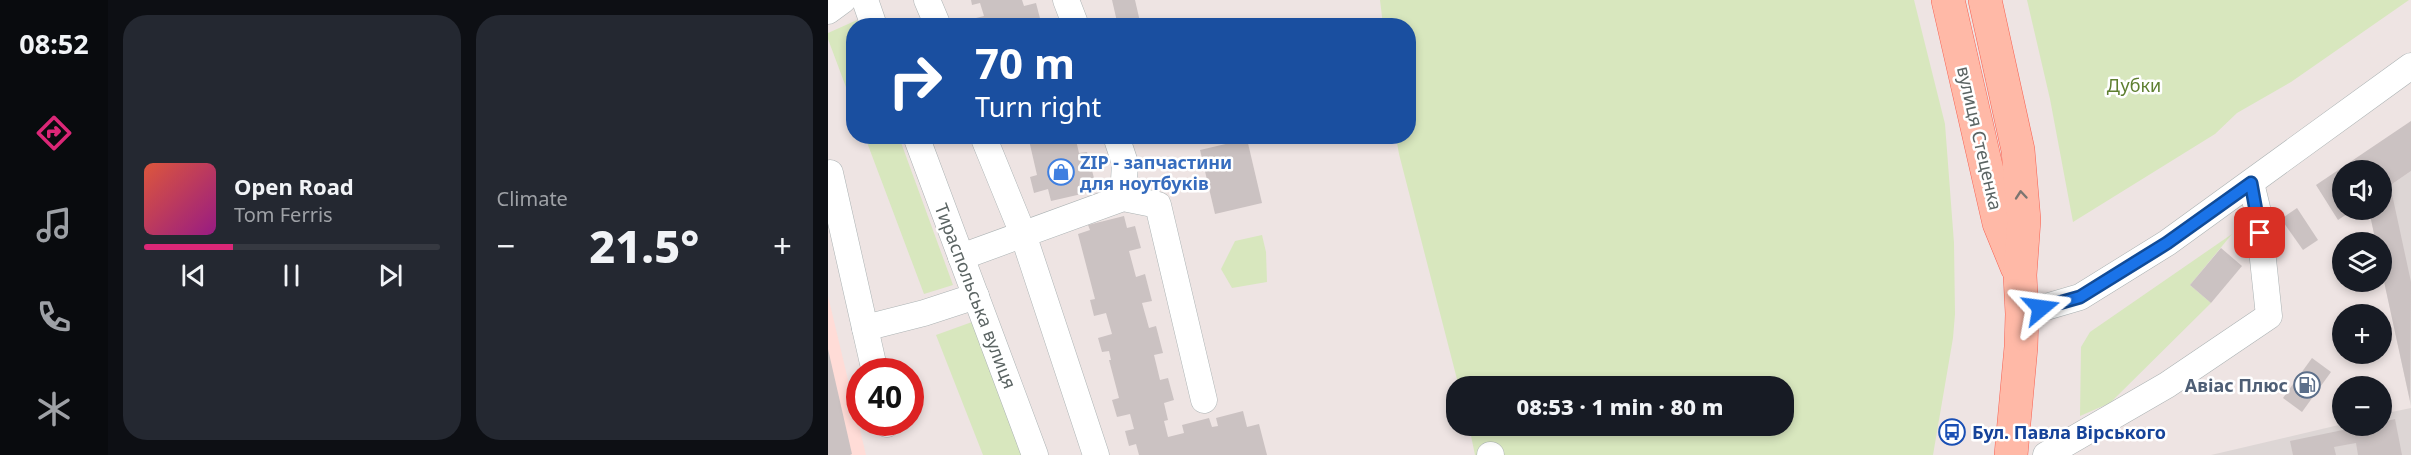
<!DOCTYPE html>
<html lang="en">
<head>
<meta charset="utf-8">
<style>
  body { margin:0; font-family:"Noto Sans",sans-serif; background:#242831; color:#f1f3f6; height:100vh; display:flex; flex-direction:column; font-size:22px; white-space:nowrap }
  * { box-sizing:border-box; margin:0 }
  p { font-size:20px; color:#9ea1a6 }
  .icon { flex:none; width:33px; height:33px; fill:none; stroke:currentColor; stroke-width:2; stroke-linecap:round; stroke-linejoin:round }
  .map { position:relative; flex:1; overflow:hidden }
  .details { display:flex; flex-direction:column; gap:15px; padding:15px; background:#0d0f14; width:720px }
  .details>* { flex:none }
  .hud { position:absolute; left:18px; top:18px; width:570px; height:126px; border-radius:24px; box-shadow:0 3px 9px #0003; background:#1a4fa0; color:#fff; overflow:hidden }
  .controls { position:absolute; left:1504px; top:160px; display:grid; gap:12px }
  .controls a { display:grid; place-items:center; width:60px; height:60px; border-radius:50%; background:#171b24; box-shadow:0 3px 9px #0003; font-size:30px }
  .speed { position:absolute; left:18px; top:358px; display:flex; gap:12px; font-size:30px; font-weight:700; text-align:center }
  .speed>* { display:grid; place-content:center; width:78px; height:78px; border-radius:50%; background:#171b24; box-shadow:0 3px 9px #0003; line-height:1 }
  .speed .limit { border:9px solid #d22; background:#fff; color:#111 }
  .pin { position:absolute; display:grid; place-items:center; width:51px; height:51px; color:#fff; margin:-26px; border-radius:12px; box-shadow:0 3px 9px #0006 }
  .me { position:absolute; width:66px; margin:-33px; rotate:74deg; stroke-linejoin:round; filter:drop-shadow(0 0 4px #0008) }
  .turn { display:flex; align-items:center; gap:21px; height:126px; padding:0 30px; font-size:27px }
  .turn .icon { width:78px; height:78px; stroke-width:2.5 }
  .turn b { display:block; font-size:42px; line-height:51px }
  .big { font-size:45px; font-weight:800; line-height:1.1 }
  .details .widget { flex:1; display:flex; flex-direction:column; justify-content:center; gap:9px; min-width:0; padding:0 21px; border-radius:24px; background:#242831 }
  .song { display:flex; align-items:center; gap:18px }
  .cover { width:72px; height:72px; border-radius:9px; background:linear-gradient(135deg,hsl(10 70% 55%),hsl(310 70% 35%)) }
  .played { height:6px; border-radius:3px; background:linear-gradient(90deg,#db2777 30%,#363941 30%) }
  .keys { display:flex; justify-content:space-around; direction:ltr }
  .heat { display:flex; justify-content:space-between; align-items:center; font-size:33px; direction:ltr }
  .details .tiles { flex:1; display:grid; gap:15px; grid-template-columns:repeat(2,1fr) }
  .trip { position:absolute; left:618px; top:376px; width:348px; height:60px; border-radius:24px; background:#171b24; box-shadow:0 3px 9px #0003; font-weight:800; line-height:60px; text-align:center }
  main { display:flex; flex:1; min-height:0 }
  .tab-bar { display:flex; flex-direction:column; width:108px; justify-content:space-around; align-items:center; background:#090b0e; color:#9ea1a6 }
  .tab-bar .icon { width:42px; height:42px }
  .tab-bar .active { color:#db2777 }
  .tab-bar b { font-size:27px; color:#f1f3f6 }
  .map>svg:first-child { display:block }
  .commercial { fill:#ffdcd7 }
  .industrial { fill:#ddd6d5 }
  .green { fill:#d8e7be }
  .building { fill:#cbc2c2 }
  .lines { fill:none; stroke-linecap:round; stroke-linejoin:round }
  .minor-casing { stroke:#acb3b4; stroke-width:27 }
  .major-casing { stroke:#f76153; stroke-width:34 }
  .minor { stroke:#fff; stroke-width:26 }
  .major { stroke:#ffb9a7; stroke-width:33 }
  .oneway { stroke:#7c7571 }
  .route-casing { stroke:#114b97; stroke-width:15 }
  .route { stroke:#1a73e8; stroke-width:10 }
  .labels { text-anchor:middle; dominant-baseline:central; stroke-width:5; stroke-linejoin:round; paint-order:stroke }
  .park-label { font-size:18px; fill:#5e7f30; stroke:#fff }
  .street-label { font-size:18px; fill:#5b6463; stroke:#fff }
  .shop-label { font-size:18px; font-weight:bold; fill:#366cbe; stroke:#fff; text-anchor:start }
  .service-label { font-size:18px; font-weight:bold; fill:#4e5e75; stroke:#fff; text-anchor:end }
  .transit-label { font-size:18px; font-weight:bold; fill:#164399; stroke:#fff; text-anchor:start }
</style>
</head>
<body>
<main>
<nav class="tab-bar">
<b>08:52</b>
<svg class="icon active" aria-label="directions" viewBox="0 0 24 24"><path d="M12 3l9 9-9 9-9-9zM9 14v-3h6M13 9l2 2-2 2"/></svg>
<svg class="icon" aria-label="music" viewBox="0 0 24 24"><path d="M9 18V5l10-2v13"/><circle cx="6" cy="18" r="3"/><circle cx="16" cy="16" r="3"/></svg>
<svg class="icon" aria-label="phone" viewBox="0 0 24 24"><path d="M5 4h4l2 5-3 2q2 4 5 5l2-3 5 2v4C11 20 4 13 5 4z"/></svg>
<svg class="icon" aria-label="climate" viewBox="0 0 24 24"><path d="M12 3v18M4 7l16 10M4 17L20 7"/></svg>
</nav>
<section class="details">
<div class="tiles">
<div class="widget">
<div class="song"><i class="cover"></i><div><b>Open Road</b><p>Tom Ferris</p></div></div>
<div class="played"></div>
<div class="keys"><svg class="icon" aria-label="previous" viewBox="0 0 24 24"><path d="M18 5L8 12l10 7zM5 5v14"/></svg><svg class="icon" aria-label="pause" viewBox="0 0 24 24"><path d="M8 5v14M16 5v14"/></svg><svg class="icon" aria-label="next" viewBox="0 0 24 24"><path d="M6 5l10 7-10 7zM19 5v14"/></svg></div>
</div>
<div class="widget"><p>Climate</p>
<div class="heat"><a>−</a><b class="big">21.5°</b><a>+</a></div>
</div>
</div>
</section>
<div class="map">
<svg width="1583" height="455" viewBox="0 0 1583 455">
  <rect width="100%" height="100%" fill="#eee4e3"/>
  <!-- commercial -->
  <path class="commercial" d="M0,296L38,455H0Z"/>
  <!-- industrial -->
  <g class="industrial">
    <path d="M1583,171V406L1554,272V243H1548L1541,210H1554V191Z"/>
    <path d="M1583,408V455H1383L1515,424V426H1554V414Z"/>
  </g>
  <!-- green -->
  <g class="green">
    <path d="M552,0H1086L1117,124L1126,243L1127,314L1125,338L1105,455H647L641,426H956V387H631L571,154L568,137L580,136V26L555,25Z"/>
    <path d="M1199,0H1581L1463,82L1409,113L1387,134L1245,222L1222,99Z"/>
    <path d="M29,20L31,25L26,26L25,106L0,39V33Z"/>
    <path d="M37,137H71L125,285L96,294Z"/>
    <path d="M1404,234L1362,285L1383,303L1282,403L1252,416L1253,347L1262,332Z"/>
    <path d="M434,235L438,252L439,282L404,288L393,269L407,241Z"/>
    <path d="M144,322L196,455H155L108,335Z"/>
  </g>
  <!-- building -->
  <g class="building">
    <path d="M143,0H194L196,6L208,3L214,26H150L148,18L156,16L152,3L144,5Z"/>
    <path d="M284,0H307L313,26H290Z"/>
    <path d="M1583,121V171L1554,191V171H1515V210H1525L1510,220L1488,185Z"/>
    <path d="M200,136H247L251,153L259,152L266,178L255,181L258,193L223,201L220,189L206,193L202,177L209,175Z"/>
    <path d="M419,139L434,203L387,214L372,150Z"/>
    <path d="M1564,194L1583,282L1582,401L1554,272V243H1548L1541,210H1554V197Z"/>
    <path d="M1469,208L1490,240L1475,250L1453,219Z"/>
    <path d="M296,216L299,228L307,226L313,248L301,251L308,277L317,274L324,301L314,303L321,328L328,326L335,353L326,355L332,380L340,378L346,400L336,403L340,420L336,421L340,437L356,433L354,425L381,418L384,427L390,426L388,418L415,411L419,427L431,424L439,455H311L308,444L301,446L297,431L306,429L302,414L289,417L284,400L291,398L281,360H283L281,351L274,352L270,338L284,334L278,313L266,316L262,300L267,299L250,234L262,230L260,225Z"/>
    <path d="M1393,248L1414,266L1383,303L1362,285Z"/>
    <path d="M0,349L24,454L22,455H0Z"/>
    <path d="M1484,358L1503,372L1474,412L1455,398Z"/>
    <path d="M1567,419L1574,455H1530L1528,443L1506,447L1508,455H1465L1462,441L1534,426H1554V422Z"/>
  </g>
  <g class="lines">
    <!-- minor casing -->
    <g class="minor-casing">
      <g id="minor">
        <path d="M37,0L46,26"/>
        <path d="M99,0L110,26"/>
        <path d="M238,0L248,26"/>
        <path d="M0,11L15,0"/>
        <path d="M88,136L207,455"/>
        <path d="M155,136L195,234L268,455"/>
        <path d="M288,136L297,163L295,198"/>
        <path d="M2,173L37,328"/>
        <path d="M133,257L295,198L330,205L376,400"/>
        <path d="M1194,314L1252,297L1339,243L1583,66"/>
        <path d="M47,372L37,328L96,313L148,296"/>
        <path d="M58,423L59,424"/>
        <path d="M662,455H663"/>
        <path d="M1218,455L1339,385L1441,316L1430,212L1423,183"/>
      </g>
    </g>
    <!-- major casing -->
    <g class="major-casing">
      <g id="major">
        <path d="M1120,0L1171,223L1189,267"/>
        <path d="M1157,0L1190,150L1196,220L1192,275L1194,314L1193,347L1183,455"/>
      </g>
    </g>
    <!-- minor -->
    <use href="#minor" class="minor"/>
    <!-- major -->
    <use href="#major" class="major"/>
  </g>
  <!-- one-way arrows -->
  <defs><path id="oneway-chevron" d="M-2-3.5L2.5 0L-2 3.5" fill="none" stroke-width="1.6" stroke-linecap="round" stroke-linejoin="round" transform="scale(1.5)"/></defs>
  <use class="oneway" href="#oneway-chevron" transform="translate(1193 195) rotate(-95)"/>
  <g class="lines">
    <!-- route casing -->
    <g class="route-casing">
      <path id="route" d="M1213,308L1252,297L1339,243L1423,183L1432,233"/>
    </g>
    <!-- route -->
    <use href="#route" class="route"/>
  </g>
  <!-- icons -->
  <defs>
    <g id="shop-ring" transform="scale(1.35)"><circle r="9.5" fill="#fff" stroke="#3f7fe0" stroke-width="1.5"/><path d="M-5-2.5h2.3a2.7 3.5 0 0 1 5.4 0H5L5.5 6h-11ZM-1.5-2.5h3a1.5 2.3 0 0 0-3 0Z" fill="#3f7fe0"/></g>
    <g id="fuel-ring" transform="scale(1.35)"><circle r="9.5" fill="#fff" stroke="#5c6f8a" stroke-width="1.5"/><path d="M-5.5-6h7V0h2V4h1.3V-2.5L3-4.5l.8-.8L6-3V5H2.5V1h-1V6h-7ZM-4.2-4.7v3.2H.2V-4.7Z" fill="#5c6f8a"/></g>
    <g id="bus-ring" transform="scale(1.35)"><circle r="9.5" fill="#fff" stroke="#1a4fb4" stroke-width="1.5"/><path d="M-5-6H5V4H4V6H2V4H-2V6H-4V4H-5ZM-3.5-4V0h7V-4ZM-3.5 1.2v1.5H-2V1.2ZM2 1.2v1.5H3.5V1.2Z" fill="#1a4fb4"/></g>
  </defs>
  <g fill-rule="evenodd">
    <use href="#shop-ring" x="233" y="172"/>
    <use href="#fuel-ring" x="1479" y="385"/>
    <use href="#bus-ring" x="1124" y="432"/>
  </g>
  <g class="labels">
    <!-- park labels -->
    <g class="park-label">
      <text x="1306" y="85">Дубки</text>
    </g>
    <!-- street labels -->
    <g class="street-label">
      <text transform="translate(1152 138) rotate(77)">вулиця Стеценка</text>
      <text transform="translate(148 296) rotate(69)">Тираспольська вулиця</text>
    </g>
    <!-- shop labels -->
    <g class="shop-label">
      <text x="252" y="162">ZIP - запчастини<tspan x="252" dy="21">для ноутбуків</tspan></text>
    </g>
    <!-- service labels -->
    <g class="service-label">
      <text x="1460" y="385">Авіас Плюс</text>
    </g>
    <!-- transit labels -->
    <g class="transit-label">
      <text x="1144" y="432">Бул. Павла Вірського</text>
    </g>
  </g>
</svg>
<div class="controls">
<a><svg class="icon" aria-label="sound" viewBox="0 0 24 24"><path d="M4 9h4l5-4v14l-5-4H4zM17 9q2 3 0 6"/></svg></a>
<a><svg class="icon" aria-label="layers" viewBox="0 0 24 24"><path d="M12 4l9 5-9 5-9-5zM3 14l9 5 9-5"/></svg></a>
<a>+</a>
<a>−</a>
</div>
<div class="speed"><div class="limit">40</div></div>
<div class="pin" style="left:1432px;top:233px;background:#d93025"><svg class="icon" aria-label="arrive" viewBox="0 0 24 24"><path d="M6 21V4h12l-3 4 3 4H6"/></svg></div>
<svg class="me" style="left:1213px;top:308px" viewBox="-20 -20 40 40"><path d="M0-17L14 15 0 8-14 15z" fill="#1a73e8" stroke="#fff" stroke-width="4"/></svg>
<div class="trip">08:53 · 1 min · 80 m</div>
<div class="hud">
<div class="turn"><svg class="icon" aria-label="right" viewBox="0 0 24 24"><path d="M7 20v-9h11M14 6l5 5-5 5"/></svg><div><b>70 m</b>Turn right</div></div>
</div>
</div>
</main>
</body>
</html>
